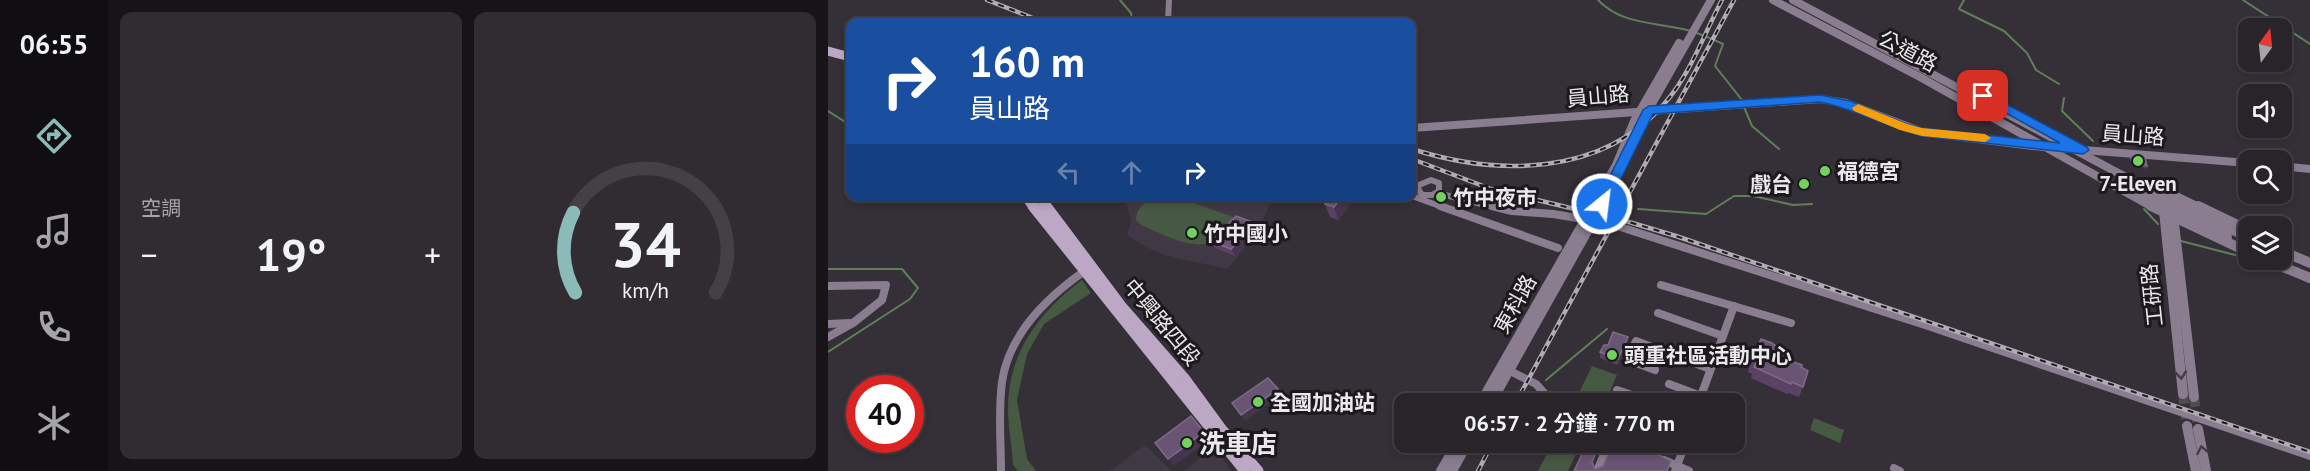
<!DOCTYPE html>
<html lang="zh-TW">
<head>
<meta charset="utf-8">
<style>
  body { margin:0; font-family:"PT Sans","Noto Sans TC",sans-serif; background:#302c31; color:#f1f3f6; height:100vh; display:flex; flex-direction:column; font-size:22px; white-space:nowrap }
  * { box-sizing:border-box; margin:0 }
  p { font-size:20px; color:#a5a4a8 }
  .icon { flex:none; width:33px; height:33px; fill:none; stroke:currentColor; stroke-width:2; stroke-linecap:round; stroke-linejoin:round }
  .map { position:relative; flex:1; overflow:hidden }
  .side { display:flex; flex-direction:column; gap:12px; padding:12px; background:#161417; width:720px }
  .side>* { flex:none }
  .top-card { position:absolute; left:18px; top:18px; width:570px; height:183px; border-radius:12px; box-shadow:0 3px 9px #0003,0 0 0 2px #444146; background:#1a4fa0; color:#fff; overflow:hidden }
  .needle { width:39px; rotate:15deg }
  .controls { position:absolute; left:1410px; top:18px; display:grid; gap:12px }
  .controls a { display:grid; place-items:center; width:54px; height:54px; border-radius:12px; background:#282429; box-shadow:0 3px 9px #0003,0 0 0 2px #444146; font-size:30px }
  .speed { position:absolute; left:18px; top:375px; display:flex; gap:12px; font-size:30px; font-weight:700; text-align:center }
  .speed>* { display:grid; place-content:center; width:78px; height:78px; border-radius:50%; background:#282429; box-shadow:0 3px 9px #0003,0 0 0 2px #444146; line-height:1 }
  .speed .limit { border:9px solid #d22; background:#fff; color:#111 }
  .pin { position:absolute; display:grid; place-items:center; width:51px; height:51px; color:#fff; margin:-26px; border-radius:12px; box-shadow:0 3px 9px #0006 }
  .me { position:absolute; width:66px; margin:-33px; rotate:29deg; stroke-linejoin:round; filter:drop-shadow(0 0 4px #0008) }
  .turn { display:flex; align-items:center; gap:21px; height:126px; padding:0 24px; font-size:27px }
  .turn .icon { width:78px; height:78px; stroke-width:2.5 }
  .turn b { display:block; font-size:42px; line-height:51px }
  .lanes { display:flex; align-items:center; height:57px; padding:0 24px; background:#0003; justify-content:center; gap:30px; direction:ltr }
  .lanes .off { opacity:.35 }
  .big { font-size:45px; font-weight:600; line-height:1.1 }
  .side .tile { flex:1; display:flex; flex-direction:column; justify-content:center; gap:9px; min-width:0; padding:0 21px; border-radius:12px; background:#302c31 }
  .side .dial { align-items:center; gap:0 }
  .dial svg { height:156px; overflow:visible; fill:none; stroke:#444146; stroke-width:7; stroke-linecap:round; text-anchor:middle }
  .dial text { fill:#f1f3f6; stroke:none }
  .heat { display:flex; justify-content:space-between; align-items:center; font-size:33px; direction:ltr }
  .side .tiles { flex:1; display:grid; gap:12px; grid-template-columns:repeat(2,1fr) }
  .trip { position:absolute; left:566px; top:393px; width:351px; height:60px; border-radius:12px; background:#282429; box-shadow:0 3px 9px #0003,0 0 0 2px #444146; font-weight:600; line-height:60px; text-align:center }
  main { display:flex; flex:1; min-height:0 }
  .dock { display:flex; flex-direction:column; width:108px; justify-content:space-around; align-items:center; background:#100e10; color:#a5a4a8 }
  .dock .icon { width:42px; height:42px }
  .dock .on { color:#8bbbb9 }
  .dock b { font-size:27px; color:#f1f3f6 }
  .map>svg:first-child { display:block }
  .built { fill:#413845 }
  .green { fill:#465942 }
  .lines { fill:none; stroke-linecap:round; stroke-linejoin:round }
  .stream { stroke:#5f7f58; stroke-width:2 }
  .tertiary-tunnel-far1 { stroke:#504c52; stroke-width:8; stroke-dasharray:8 4; stroke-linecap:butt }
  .tertiary-tunnel { stroke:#504c52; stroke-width:10; stroke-dasharray:10 5; stroke-linecap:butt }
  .minor-far1 { stroke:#8a7d90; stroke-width:6 }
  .minor { stroke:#8a7d90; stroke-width:8 }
  .tertiary-far1 { stroke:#8a7d90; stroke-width:8 }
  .tertiary { stroke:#8a7d90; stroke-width:10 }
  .secondary-far1 { stroke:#bca8c5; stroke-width:9 }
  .secondary { stroke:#bca8c5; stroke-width:11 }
  .rail-casing { stroke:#b0acb2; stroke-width:4.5 }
  .rail { stroke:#1b191c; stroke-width:2; stroke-dasharray:6; stroke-linecap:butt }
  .wall { fill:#5b4265 }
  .shaded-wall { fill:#45344d }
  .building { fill:#6a5474; stroke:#7e6b87; stroke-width:1.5 }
  .oneway { stroke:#423c45 }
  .route { fill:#1a73e8; stroke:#114b97; stroke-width:1.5 }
  .slow { fill:#f59e0b }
  .poi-dot { fill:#72d25d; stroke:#1b191c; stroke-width:2 }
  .labels { text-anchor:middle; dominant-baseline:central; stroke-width:6; stroke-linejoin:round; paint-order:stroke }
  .street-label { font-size:21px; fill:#ebe8ed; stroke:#1b191c }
  .poi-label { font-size:21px; font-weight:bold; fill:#ebe8ed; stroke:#1b191c; text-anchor:start }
  .near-poi-label { font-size:26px; font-weight:bold; fill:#ebe8ed; stroke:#1b191c; text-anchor:start }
</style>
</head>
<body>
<main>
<nav class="dock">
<b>06:55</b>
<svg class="icon on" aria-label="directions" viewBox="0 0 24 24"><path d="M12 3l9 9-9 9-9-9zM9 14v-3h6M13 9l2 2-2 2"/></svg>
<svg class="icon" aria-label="music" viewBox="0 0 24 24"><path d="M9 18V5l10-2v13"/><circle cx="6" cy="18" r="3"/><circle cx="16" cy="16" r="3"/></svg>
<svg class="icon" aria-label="phone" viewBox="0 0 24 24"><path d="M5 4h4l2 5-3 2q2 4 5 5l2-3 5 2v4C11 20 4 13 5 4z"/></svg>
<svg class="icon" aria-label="climate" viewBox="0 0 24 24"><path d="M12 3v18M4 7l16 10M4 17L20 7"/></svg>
</nav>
<section class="side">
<div class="tiles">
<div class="tile"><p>空調</p>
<div class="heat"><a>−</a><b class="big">19°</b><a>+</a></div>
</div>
<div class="tile dial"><svg viewBox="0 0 100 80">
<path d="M14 69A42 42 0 1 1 86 69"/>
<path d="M14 69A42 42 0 0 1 13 28" stroke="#8bbbb9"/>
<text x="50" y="56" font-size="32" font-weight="700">34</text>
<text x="50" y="72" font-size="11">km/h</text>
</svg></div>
</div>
</section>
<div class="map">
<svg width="1482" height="471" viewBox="0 0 1482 471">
  <rect width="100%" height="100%" fill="#353037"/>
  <!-- built -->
  <g class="built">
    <path d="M293,197H430L442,204L430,231L400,269L339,256L318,247L299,235L303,222L299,204Z"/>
    <path d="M317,445L343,471H282Z"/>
    <path d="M387,447L403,471H356L386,447Z"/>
  </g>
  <!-- green -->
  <g class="green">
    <path d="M327,197H349L408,218L402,225L395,223C389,265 334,234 313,225L308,220C308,208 317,201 329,198Z"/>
    <path d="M254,280L263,293L216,324L199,354L189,400L199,459L208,471H190L185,465C184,446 180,427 180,409C180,353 211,312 254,280Z"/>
    <path d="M764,366L789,375L777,403H746Z"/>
    <path d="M986,418L1016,430L1012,443L982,430Z"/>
    <path d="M725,442L753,443L740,471H710Z"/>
  </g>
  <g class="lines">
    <!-- stream -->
    <g class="stream">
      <path d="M292,0L303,13L304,22"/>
      <path d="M770,0C793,24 824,22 855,29C869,32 882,38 895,44L887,66L914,100"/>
      <path d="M1136,0L1131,9L1176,31L1199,53L1208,70L1231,84"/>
      <path d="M1415,0L1482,44"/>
      <path d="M1236,98L1234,111L1265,141"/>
      <path d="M916,107L924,126L951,149"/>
      <path d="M0,111L22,125"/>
      <path d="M810,209L878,214L906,196H925L965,205L984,204"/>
      <path d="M1316,209L1330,224"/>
      <path d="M1353,241L1407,255"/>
      <path d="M0,269H74L90,288L82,299L0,352"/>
      <path d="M718,380L779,329"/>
    </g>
    <!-- tertiary-tunnel-far1 -->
    <g class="tertiary-tunnel-far1">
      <path d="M764,208L767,201"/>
      <path d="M772,208L774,204"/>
    </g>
    <!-- tertiary-tunnel -->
    <g class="tertiary-tunnel">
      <path d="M755,224L764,206"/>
      <path d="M762,226L773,206"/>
      <path d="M1355,394L1359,426"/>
      <path d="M1366,397L1370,429"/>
    </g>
    <!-- minor-far1 -->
    <g class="minor-far1">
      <path d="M340,22L341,0"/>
      <path d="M603,180L611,183V191L604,195H594L590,189L591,185Z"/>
      <path d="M609,193L670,208"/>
      <path d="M584,196L617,208"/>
    </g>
    <!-- minor -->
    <g class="minor">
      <path d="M612,206L730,248"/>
      <path d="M664,206L684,211L725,214L780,223L1097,325L1482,456"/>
      <path d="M833,285L963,323"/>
      <path d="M0,286L58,285L54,300L25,323L0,337"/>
      <path d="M830,313L895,336"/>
      <path d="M0,324L21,323"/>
      <path d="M678,369L708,384L726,404"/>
      <path d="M827,370L800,360L808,341L882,369"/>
      <path d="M841,384L873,396"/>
      <path d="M789,390L819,400L818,404"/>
      <path d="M837,395L859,404"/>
      <path d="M870,404L906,306"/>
      <path d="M836,460L861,471"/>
      <path d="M1066,468L1072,471"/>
      <path d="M173,471C173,442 170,412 174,382C181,333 219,297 258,270"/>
      <path d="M769,471L781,442"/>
      <path d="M847,471L858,442"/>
    </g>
    <!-- tertiary-far1 -->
    <g class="tertiary-far1">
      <path d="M945,0L1092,77L1326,208"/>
      <path d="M965,0L1356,208"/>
      <path d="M584,128L992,99L1018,103L1094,132L1205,146L1420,163"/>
      <path d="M1454,166L1482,169"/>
      <path d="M1326,185L1373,208"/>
      <path d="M1304,189L1341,208"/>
      <path d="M767,201L788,165L806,121L851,43"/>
      <path d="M774,204L825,102L883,0"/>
    </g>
    <!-- tertiary -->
    <g class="tertiary">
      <path d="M1323,206L1420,252"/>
      <path d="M1338,206L1399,237"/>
      <path d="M1353,206L1420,237"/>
      <path d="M1370,206L1420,230"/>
      <path d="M1336,211L1355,394"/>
      <path d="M1345,215L1366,397"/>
      <path d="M1454,251L1482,263"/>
      <path d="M1438,260L1482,278"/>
      <path d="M652,404L755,224"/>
      <path d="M662,404L762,226"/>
      <path d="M1359,426L1368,471"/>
      <path d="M1370,429L1378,471"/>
      <path d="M613,471L630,442"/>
      <path d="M624,471L640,442"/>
    </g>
    <!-- secondary-far1 -->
    <g class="secondary-far1">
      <path d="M0,51L22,57"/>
      <path d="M197,196L206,208"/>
      <path d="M210,196L219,208"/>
    </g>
    <!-- secondary -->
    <g class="secondary">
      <path d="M205,206L417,471"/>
      <path d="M218,206L293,306L356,378L394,430L430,471"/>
    </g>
    <!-- rail casing -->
    <g class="rail-casing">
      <g id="rail">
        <path d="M159,0L215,22"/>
        <path d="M584,149C668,176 773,177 836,104C862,75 876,34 894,0"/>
        <path d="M584,159L663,189L801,222L848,236L1482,452"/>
        <path d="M687,404L906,0"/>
        <path d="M650,471L665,442"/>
      </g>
    </g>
    <!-- rail -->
    <use href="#rail" class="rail"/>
  </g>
  <!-- wall -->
  <g class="wall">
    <path d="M1302,157L1319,166L1318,169L1301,160Z"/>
    <path d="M971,182H982V185L976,188L971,184Z"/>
    <path d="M501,196H523L525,201L510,220L502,217L497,204Z"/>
    <path d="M430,230L407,256L387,248L383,241Z"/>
    <path d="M800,337V343L790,365L772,358V352Z"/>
    <path d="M923,361L973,367L975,387L971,397L960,393L959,394L923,378L924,374L920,372Z"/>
  </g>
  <!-- shaded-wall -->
  <g class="shaded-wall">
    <path d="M586,136L587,140L584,144V139Z"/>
    <path d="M514,196H523L525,201L510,220L506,207Z"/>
    <path d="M427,223L430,230L407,256L403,249Z"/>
    <path d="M800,337V343L790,365V359Z"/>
    <path d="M450,389L453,395L417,421L413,415Z"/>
    <path d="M376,432L382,439L346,466L340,459Z"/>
    <path d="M772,442H774L763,469L764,462Z"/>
  </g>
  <!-- building -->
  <g class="building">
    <path d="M1302,157L1317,158L1319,166Z"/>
    <path d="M999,165L1003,168L998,172L993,168Z"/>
    <path d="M977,178L982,182L977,186L971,182Z"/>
    <path d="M501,196H514L506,207L497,204Z"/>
    <path d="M408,216L427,223L403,249L383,241Z"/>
    <path d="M785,332L800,337L790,359L772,352L776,345H780Z"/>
    <path d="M933,339L944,343L964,358L963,361L974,365L973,367L980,371L975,387L964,382L963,384L926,367L928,363L923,361Z"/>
    <path d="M440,378L450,389L413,415L404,403Z"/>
    <path d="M363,416L376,432L340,459L327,443Z"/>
    <path d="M760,442H772L764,462L767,469L775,466L785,442H803L843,461L839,471H746Z"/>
  </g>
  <!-- one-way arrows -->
  <defs><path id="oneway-chevron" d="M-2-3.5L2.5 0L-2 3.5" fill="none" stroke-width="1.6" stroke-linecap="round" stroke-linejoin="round" transform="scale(1.5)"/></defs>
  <g class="oneway">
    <use href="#oneway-chevron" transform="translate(1353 375) rotate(84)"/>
    <use href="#oneway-chevron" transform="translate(1374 450) rotate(-101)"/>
  </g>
  <!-- route -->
  <path class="route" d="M1155,92L1259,147L1261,150L1255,154L1094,136C1059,127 1028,109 992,102L825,114L779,207H770L768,204L815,110L821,106L992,95L1022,101L1079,124L1094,128L1232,143L1151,98V93Z"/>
  <!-- slow -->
  <path class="slow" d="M1030,104L1079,124L1094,128L1157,134L1163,138L1157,142L1094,136L1072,130L1026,111L1024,108Z"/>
  <!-- markers -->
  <g class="poi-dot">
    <circle cx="1310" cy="161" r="6"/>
    <circle cx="997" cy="171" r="6"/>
    <circle cx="976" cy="184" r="6"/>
    <circle cx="613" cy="197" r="6"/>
    <circle cx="364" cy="233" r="6"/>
    <circle cx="784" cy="355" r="6"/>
    <circle cx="430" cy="402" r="6"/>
    <circle cx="359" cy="443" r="6"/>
  </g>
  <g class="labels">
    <!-- street labels -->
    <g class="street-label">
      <text transform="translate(1080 51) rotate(28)">公道路</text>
      <text transform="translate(770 96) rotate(-5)">員山路</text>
      <text transform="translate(1305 135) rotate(4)">員山路</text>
      <text transform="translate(1324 295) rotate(-96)">工研路</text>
      <text transform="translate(687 304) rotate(-61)">東科路</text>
      <text transform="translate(334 322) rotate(50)">中興路四段</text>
    </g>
    <!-- poi labels -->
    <g class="poi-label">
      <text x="1009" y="171">福德宮</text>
      <text x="1310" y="183" text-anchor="middle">7-Eleven</text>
      <text x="964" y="184" text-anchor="end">戲台</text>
      <text x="625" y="197">竹中夜市</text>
      <text x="376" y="233">竹中國小</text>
      <text x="796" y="355">頭重社區活動中心</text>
      <text x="442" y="402">全國加油站</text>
    </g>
    <!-- near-poi labels -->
    <g class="near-poi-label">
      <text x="371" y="443">洗車店</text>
    </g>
  </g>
</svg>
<div class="controls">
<a><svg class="needle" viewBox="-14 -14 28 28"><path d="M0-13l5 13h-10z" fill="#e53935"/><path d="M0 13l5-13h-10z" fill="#a5a4a8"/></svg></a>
<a><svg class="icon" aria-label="sound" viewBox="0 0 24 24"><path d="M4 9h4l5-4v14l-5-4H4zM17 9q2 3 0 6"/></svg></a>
<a><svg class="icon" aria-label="search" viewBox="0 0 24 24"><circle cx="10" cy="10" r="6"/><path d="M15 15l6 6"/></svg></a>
<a><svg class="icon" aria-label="layers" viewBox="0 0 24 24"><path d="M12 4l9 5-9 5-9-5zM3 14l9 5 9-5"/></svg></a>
</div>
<div class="speed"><div class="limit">40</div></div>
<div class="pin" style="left:1155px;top:96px;background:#d93025"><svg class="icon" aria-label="arrive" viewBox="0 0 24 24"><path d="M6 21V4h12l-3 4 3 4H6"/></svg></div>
<svg class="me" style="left:774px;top:204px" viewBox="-20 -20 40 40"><circle r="17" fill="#1a73e8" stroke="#fff" stroke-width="3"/><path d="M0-11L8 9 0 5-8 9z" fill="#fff"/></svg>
<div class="trip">06:57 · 2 分鐘 · 770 m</div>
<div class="top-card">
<div class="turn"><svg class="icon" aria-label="right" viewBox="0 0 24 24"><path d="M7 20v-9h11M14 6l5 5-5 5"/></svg><div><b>160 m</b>員山路</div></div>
<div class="lanes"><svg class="icon off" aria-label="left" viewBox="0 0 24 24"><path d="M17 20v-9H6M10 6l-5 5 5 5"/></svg><svg class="icon off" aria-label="ahead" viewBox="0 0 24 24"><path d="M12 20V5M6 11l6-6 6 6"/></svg><svg class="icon" aria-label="right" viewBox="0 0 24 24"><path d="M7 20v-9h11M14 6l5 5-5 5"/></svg></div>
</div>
</div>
</main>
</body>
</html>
